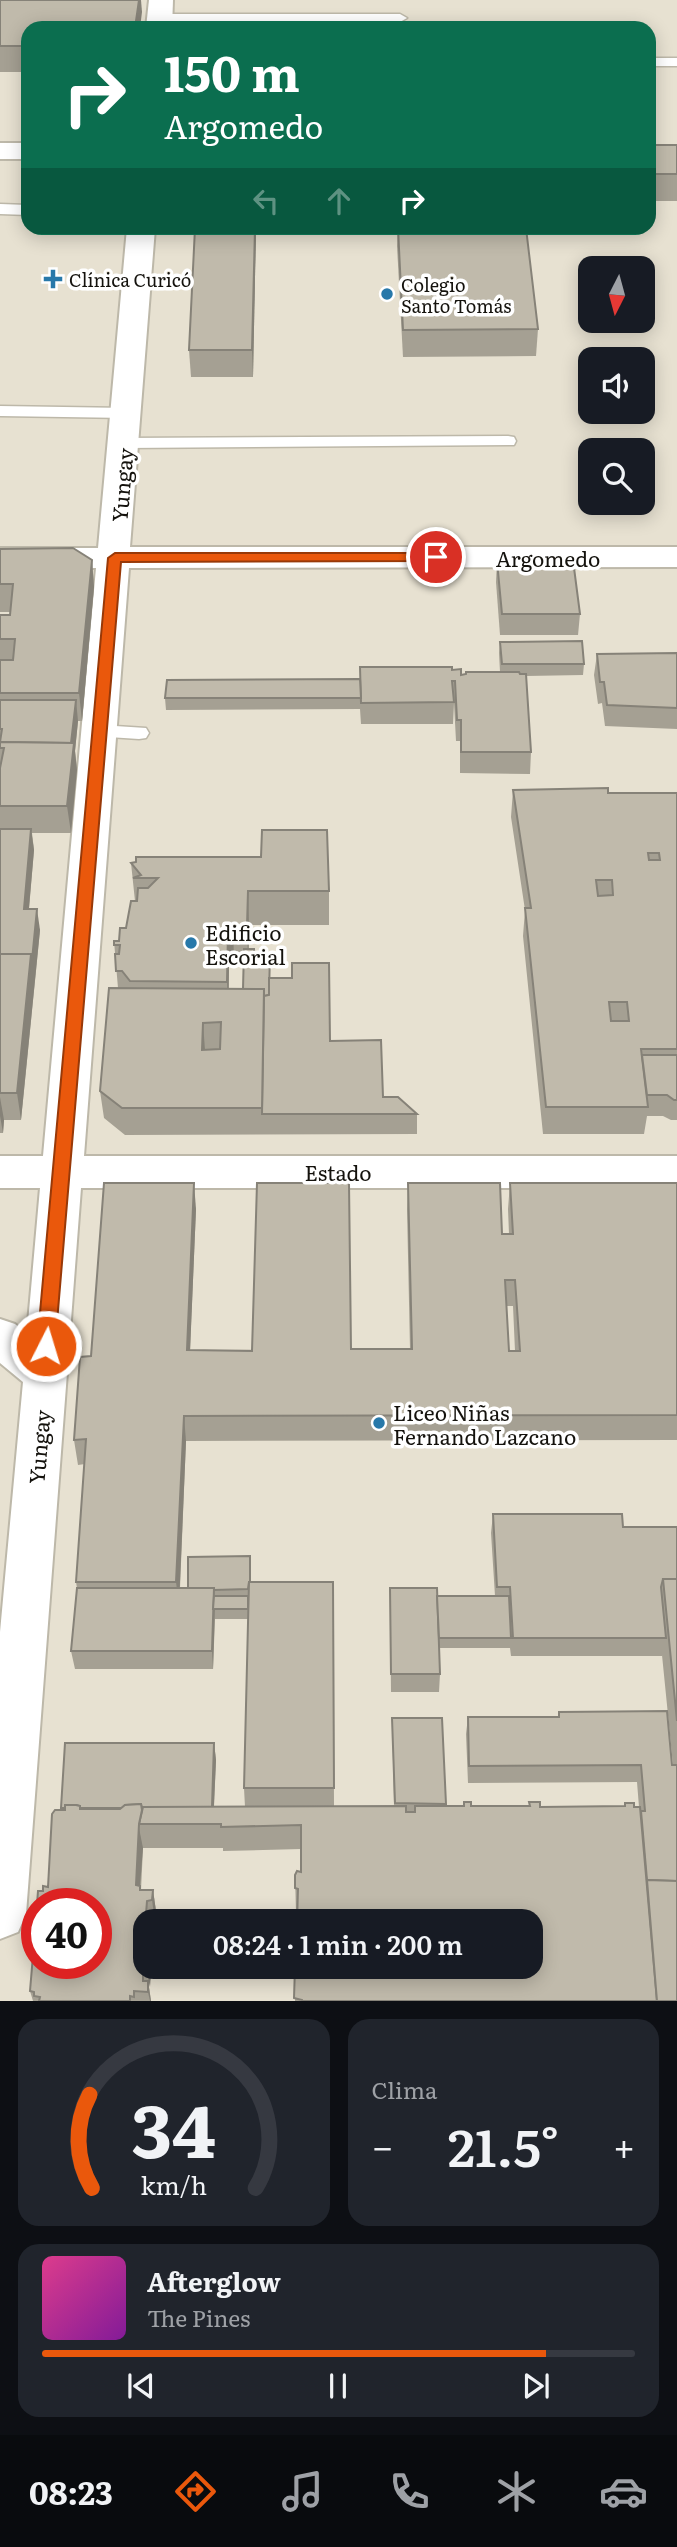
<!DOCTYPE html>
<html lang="es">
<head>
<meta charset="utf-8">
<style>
  body { margin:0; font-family:Literata,serif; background:#20242c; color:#f1f3f6; height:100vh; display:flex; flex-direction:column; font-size:26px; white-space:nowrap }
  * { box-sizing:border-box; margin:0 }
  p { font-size:23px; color:#9ea1a6 }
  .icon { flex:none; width:38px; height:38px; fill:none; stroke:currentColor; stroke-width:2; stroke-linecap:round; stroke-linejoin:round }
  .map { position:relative; height:2001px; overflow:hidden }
  .side { display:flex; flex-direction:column; gap:18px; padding:18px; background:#0d0f14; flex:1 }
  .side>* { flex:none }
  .hud { position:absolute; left:21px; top:21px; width:635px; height:214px; border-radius:21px; box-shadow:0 4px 18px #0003; background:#0b6e4f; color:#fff; overflow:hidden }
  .needle { width:46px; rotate:186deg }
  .fabs { position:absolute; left:578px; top:256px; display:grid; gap:14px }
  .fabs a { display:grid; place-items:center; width:77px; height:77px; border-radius:14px; background:#171b24; box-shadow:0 4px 18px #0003; font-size:35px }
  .speed { position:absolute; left:21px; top:1888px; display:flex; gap:14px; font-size:35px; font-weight:700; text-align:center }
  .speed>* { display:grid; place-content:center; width:91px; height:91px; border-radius:50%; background:#171b24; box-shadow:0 4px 18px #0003; line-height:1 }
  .speed .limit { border:10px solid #d22; background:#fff; color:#111 }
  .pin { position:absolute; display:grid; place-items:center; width:60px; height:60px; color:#fff; margin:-30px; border:4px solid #fff; border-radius:50%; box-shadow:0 2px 7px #0007 }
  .me { position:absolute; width:77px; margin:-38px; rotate:5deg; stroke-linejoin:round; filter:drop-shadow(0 0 5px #0008) }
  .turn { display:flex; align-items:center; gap:24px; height:147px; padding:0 28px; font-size:32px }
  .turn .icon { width:91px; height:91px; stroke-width:2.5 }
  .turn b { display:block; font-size:49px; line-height:60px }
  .lanes { display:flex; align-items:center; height:66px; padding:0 28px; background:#0003; justify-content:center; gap:35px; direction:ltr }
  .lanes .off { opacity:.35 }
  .big { font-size:52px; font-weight:600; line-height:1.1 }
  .side .tile { flex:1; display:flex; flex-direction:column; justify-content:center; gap:10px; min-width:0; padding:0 24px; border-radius:21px; background:#20242c }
  .side .dial { align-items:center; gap:0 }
  .dial svg { height:182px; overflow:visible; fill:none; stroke:#363941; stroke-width:7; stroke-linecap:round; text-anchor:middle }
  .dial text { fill:#f1f3f6; stroke:none }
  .song { display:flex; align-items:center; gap:21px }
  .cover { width:84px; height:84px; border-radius:10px; background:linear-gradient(135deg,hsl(330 70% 55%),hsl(290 70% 35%)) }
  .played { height:7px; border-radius:4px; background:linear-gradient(90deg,#ea580c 85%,#363941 85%) }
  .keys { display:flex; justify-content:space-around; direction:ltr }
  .heat { display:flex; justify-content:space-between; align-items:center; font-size:38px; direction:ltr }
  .side .tiles { flex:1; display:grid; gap:18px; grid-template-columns:1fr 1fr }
  .tile:last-child { grid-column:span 2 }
  .trip { position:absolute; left:133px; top:1909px; width:410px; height:70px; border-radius:21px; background:#171b24; box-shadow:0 4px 18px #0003; font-weight:600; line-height:70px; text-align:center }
  .tab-bar { display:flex; height:112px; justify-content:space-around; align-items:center; background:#090b0e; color:#9ea1a6 }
  .tab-bar .icon { width:49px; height:49px }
  .tab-bar .on { color:#ea580c }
  .tab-bar b { font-size:32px; color:#f1f3f6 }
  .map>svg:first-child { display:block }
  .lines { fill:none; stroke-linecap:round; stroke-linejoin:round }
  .lane-casing { stroke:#bdb8a9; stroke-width:3 }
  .street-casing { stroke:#bdb8a9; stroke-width:4 }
  .secondary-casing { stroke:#bdb8a9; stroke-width:4 }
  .lane { fill:#fff; fill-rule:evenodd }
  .street { fill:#fff; fill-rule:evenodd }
  .secondary { fill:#fff; fill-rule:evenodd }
  .wall { fill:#a5a093; fill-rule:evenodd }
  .shaded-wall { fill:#868278 }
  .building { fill:#c0baab; stroke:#868278; stroke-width:2; fill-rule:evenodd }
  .route { fill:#ea580c; stroke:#983908; stroke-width:2 }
  .poi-dot { fill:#2778a9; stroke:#fff; stroke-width:2.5 }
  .labels { text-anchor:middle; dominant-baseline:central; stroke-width:7; stroke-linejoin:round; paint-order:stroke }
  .far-poi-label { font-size:18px; fill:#14120d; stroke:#fff; text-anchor:start }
  .street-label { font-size:21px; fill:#14120d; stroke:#fff }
  .poi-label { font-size:21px; fill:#14120d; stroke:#fff; text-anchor:start }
</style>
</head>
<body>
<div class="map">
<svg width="677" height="2001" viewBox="0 0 677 2001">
  <rect width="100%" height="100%" fill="#e7e1d1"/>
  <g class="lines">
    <!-- lane casing -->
    <g class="lane-casing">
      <g id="lane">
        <path d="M160,14H400L407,18L400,22L155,21V15Z"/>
        <rect x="649" y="58" width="28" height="8"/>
        <path d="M0,204L28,205V215L0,214Z"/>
        <path d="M0,406L127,408L135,413L127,418L0,416Z"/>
        <path d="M508,436L514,437L516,441L514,445L125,448L117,443L125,438Z"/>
        <path d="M100,725L146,728L149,733L146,738L139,739L93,736L91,731L93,726Z"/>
      </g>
    </g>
    <!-- street casing -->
    <g class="street-casing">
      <rect id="street" x="0" y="143" width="28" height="16"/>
    </g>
    <!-- secondary casing -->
    <g class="secondary-casing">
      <g id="secondary">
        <path d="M149,0H173L172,28H146Z"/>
        <path d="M127,228H155L130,547H677V567L129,568L84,1156H677V1188H81L26,1914L18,1932L0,1939V1632L23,1382L0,1363V1319L15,1324L27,1334L40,1188H0V1156H43L96,568H0V548H98Z"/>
      </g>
    </g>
    <!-- lane -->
    <use href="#lane" class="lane"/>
    <!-- street -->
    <use href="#street" class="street"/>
    <!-- secondary -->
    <use href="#secondary" class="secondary"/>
  </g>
  <!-- wall -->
  <g class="wall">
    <path d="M0,0L142,12L28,28V72H0Z"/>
    <rect x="649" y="145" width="28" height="56"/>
    <path d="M195,228H256L253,377H191L189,350Z"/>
    <path d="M398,228H526L538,329L536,356L403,357L397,246Z"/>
    <path d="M0,549L92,560L94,587L82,721H78L75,751L77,770L71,833H32L34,850L29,909L40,930L35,981L21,1120H4L3,1133H0V615H10V612H0Z"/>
    <path d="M497,561L580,614L578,635H500L496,582Z"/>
    <path d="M500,642L584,664L583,675L526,676L531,752L530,774L460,773V741H456L454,703L453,724H361L360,709L166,710L165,698L452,670L461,675L500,672L499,653Z"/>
    <path d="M677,653V729L605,726L602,703L598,704L594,675L597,654Z"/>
    <path d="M513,790L608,793H677V1120H671L663,1116H647L644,1134H543L523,936L525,910L511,817Z"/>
    <path d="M131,863L329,891V925H249V949L254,953L270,978L383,1097L417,1114V1134L125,1135L104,1118L100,1091L118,988L114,941H119L126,928L135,901ZM234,960H244L243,989H229V966Z"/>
    <path d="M408,1183L502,1234H509L508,1209L510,1183H677V1440L186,1441L180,1588L251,1582H333L334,1806H394L392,1718H442L445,1806H529V1802L540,1807H639L637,1782L468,1783L466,1734L468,1717L673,1765L662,1655V1656H511L510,1648H439L440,1674L439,1692H391L390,1588L437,1596H495L491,1533L493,1514L623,1527H677V2001H295L297,1912H296L295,1875L301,1872V1849L223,1851V1848H143L141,1890H153L156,1911L155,1921L145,1922V1967H150L151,1974L149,1987L151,2001H33L30,1991L43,1891L48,1887L61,1808L214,1743L216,1760L214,1807H245L244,1788L248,1619H215L213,1669H75L71,1651L77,1588L76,1582L85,1464L78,1465L74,1440L91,1356L196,1209L190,1350L410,1349L407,1209ZM506,1306H513L515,1351H509Z"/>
  </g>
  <!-- shaded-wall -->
  <g class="shaded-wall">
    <path d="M139,0H141L142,12L140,28H135Z"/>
    <path d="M255,228H256L253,377L252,350Z"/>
    <path d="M92,560L94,587L82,721L79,693Z"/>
    <path d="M76,700L78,721L75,751L77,770L71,833L67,806L70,749Z"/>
    <path d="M31,829L34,850L27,930L24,909Z"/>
    <path d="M248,891L249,925L248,960L247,926Z"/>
    <path d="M37,909L40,930L21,1120L17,1093L31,954Z"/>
    <path d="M233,926L234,960L229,966L228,1016L227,982L228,931Z"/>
    <path d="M203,1023L205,1050H202Z"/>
    <path d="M0,1097L4,1120L3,1133L0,1116Z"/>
    <path d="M194,1183L196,1209L189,1376L187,1350Z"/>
    <path d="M184,1416L186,1441L179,1605L176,1582Z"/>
    <path d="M214,1588L215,1606L213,1669L212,1651Z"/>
    <path d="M214,1743L216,1760L213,1824L212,1807Z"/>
    <path d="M139,1828L143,1848L140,1886L136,1885Z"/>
    <path d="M153,1890L156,1911L155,1921L152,1900Z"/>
    <path d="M146,1967H150L151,1974L150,1987Z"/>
    <path d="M148,1981L151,2001H150L148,1992Z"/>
  </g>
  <!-- building -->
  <g class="building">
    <path d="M0,0H139L135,28H28V46H0Z"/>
    <rect x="649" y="145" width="28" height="29"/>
    <path d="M195,228H255L252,350H189Z"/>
    <path d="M398,228H526L538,329L403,330Z"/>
    <path d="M73,548L92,560L79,693H0V660H13L15,639H0V615H10L13,584H0V549Z"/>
    <path d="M573,560L580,614H502L497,561Z"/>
    <path d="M582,641L584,664H502L500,642Z"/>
    <path d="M677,653V708L607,705L604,682H600L597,654Z"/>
    <path d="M360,667H452V670L461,669V675L466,674V672H519L520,674H526L531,752H461V720H457L455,681H452L454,702L361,703Z"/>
    <path d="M360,679L361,698H165L167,680Z"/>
    <path d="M0,700H76L71,743L0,742L2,729H0Z"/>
    <path d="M0,742L74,743L67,806H0V768L4,748H0Z"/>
    <path d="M608,788V793H677V1049H641L648,1107H546L525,908H531L513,790ZM648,853H659L660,860H649ZM596,880H612L613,895L598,896ZM609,1002H627L629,1021H611Z"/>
    <path d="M0,829H31L24,909H37L32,960L31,954H0Z"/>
    <path d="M262,830H327L329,891H248L247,926H233L228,931L227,982L130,981L122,971H116L115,954H119L120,945H114V941H119L120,928H126L131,901H137L138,888H148L158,878H133L141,875L131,863L136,862V857H261Z"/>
    <path d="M244,949H254V953H270L269,995L264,996V989H243Z"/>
    <path d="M0,954H31L17,1093H0Z"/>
    <path d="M292,963H329L330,1041L381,1040L383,1097H398L417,1114H262L264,996L269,995V978H292Z"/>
    <path d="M109,988L264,989L262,1108H122L100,1091ZM221,1022L220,1049L202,1050L203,1023Z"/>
    <path d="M642,1055H677V1100H674L667,1095H647Z"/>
    <path d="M104,1183H194L187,1350L252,1351L257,1183H349L351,1349H412L408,1183H500L502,1234H513L510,1183H677V1415L184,1416L176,1582H76L86,1439L74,1440L80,1357L91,1356ZM505,1280H515L520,1351H509Z"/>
    <path d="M493,1514H622L623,1527H677V1579H663L661,1587L666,1638H513L510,1587H497Z"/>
    <path d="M250,1556V1582H249L248,1589L214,1590V1588H188V1557Z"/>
    <path d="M663,1579H677V1721Z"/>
    <path d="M249,1582H333L334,1788H244Z"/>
    <path d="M77,1588H214L212,1651H71Z"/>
    <path d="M390,1588H437L440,1674H391Z"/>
    <path d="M214,1596H248V1609H213Z"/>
    <path d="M437,1596H509L511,1638H439Z"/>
    <path d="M667,1711L672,1765H677V1881L647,1880L641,1811H645L641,1765L469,1766L468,1717H559V1712Z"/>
    <path d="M392,1718H442L446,1804L395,1803Z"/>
    <path d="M65,1743H214L212,1807H143L142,1808L141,1804L125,1805L122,1808H80V1806L76,1805H65V1808H61Z"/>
    <path d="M464,1802H471V1806H530L529,1802H540V1807L625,1806V1803H634V1807H640L657,2001H302V2000L294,1998L295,1967H530V1922H297L298,1889L295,1888V1875L297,1871L301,1872V1825L221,1827V1824H139L143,1807L406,1806V1812H415V1806H464Z"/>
    <path d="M141,1804L142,1810L139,1824L136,1885L140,1886V1890H153L152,1900L147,1901L146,1914L149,1913V1922H145V1967H146H143V1981H148V1992L134,1991V1997L130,1996V2001H39L40,1997L34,1996V1992L30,1991L37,1908V1964H96V1904H37L38,1891H43V1886L48,1887L52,1814L55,1810H65V1805H76L80,1806V1809H120L125,1805Z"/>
    <path d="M647,1880L677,1881V2001H657Z"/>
  </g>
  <!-- route -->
  <path class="route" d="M115,553H436L443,557L436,561L121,562L55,1346L53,1351L46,1354L40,1351L37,1346L108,558Z"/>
  <!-- markers -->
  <g class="poi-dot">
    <path d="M49.5 268.5h7v7h7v7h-7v7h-7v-7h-7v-7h7z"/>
    <circle cx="387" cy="294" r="7"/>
    <circle cx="191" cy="943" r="7"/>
    <circle cx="379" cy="1423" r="7"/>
  </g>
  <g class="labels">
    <!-- far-poi labels -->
    <g class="far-poi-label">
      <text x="69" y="279">Clínica Curicó</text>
      <text x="401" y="284">Colegio<tspan x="401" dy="21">Santo Tomás</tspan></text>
    </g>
    <!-- street labels -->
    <g class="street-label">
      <text transform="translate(121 485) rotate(-85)">Yungay</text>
      <text x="548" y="557">Argomedo</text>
      <text x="338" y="1171">Estado</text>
      <text transform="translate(38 1447) rotate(-85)">Yungay</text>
    </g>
    <!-- poi labels -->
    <g class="poi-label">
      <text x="205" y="931">Edificio<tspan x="205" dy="24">Escorial</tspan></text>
      <text x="393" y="1411">Liceo Niñas<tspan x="393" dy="24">Fernando Lazcano</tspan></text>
    </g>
  </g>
</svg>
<div class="fabs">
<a><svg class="needle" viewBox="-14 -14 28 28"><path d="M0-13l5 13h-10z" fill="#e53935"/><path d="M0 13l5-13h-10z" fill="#9ea1a6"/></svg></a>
<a><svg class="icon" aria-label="sound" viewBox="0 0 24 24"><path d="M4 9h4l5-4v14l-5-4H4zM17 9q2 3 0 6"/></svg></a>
<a><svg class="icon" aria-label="search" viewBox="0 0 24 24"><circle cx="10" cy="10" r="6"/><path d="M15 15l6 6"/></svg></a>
</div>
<div class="speed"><div class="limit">40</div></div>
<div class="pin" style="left:436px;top:557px;background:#d93025"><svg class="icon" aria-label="arrive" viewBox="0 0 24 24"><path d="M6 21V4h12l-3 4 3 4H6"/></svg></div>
<svg class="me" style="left:46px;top:1346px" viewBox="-20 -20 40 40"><circle r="17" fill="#ea580c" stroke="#fff" stroke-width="3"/><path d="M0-11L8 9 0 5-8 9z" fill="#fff"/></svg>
<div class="trip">08:24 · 1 min · 200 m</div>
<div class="hud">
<div class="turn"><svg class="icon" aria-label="right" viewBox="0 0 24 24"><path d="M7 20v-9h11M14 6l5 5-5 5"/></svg><div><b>150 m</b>Argomedo</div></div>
<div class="lanes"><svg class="icon off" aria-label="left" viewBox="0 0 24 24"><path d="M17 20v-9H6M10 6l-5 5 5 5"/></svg><svg class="icon off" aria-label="ahead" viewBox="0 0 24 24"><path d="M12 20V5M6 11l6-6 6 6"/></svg><svg class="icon" aria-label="right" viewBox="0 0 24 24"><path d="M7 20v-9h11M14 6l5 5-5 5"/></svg></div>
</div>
</div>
<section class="side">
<div class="tiles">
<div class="tile dial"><svg viewBox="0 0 100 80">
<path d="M14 69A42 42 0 1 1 86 69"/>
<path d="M14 69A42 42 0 0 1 13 28" stroke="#ea580c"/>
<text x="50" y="56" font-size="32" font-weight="700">34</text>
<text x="50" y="72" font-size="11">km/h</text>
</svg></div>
<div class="tile"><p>Clima</p>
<div class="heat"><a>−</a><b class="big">21.5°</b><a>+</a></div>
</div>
<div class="tile">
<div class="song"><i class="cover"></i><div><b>Afterglow</b><p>The Pines</p></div></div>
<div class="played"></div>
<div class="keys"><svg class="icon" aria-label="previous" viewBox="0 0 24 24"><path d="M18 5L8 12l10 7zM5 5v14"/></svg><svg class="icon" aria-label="pause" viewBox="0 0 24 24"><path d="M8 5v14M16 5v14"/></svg><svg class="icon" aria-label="next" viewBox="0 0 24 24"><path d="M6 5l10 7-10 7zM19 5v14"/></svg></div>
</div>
</div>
</section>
<nav class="tab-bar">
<b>08:23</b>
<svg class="icon on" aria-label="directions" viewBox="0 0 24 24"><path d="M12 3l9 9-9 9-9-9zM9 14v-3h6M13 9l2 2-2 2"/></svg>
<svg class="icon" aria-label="music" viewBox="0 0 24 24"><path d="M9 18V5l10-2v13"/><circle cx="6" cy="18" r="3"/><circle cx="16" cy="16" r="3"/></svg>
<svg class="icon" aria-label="phone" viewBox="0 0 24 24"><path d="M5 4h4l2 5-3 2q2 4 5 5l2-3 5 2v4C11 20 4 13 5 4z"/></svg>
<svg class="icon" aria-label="climate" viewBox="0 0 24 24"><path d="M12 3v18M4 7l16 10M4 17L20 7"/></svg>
<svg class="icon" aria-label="car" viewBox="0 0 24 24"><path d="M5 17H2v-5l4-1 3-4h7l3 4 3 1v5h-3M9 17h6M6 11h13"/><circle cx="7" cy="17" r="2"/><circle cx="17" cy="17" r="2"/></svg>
</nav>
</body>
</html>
